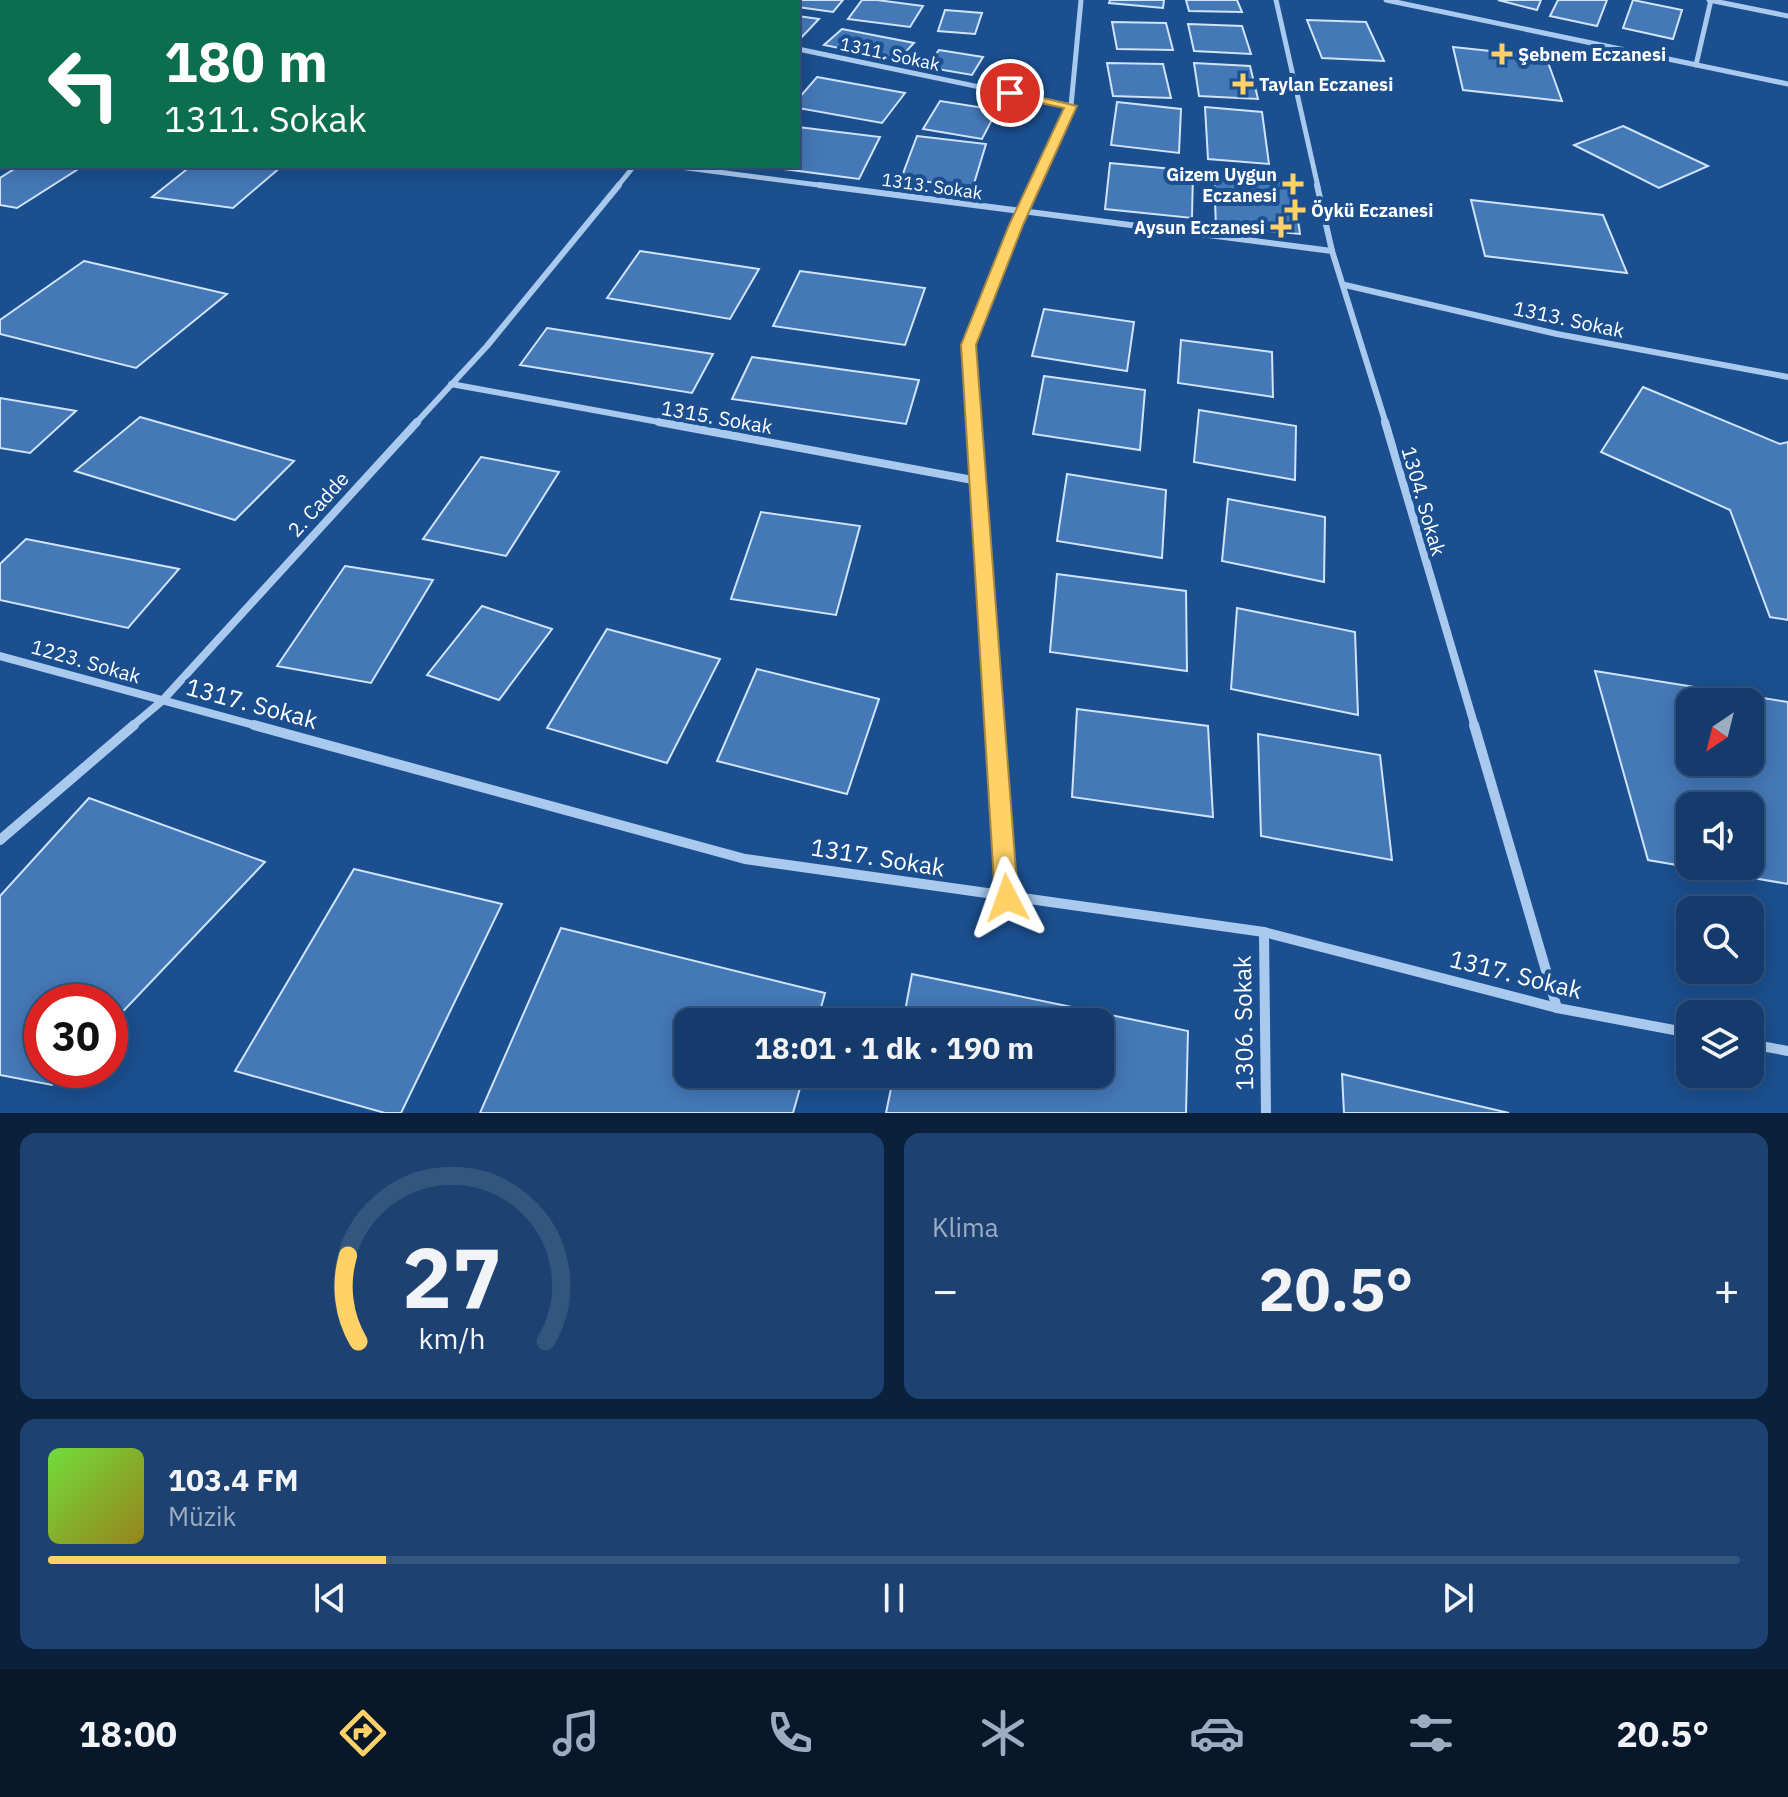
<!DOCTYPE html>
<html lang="tr">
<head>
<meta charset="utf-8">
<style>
  body { margin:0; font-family:"IBM Plex Sans",sans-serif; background:#1d4271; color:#f1f3f6; height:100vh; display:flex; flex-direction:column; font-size:30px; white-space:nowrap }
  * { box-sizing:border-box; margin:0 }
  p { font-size:26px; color:#9dadc1 }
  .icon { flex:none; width:44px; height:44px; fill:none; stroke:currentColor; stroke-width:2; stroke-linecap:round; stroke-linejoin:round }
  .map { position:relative; height:1113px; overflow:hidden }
  .details { display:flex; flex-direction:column; gap:20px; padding:20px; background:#0b203b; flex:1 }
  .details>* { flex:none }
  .banner { position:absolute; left:0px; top:0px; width:800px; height:168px; box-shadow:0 4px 20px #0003,0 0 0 2px #33557e; background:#0b6e4f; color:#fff; overflow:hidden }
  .needle { width:52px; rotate:215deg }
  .controls { position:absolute; left:1676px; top:688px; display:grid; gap:16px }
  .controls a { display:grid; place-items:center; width:88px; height:88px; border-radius:16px; background:#143b6b; box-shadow:0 4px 20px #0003,0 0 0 2px #33557e; font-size:40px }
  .speed { position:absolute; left:24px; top:984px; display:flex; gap:16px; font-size:40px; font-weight:700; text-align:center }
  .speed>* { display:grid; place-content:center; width:104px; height:104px; border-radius:50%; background:#143b6b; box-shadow:0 4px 20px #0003,0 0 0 2px #33557e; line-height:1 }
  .speed .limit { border:12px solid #d22; background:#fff; color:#111 }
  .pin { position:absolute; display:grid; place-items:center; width:68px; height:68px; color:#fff; margin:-34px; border:4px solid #fff; border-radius:50%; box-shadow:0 2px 8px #0007 }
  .me { position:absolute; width:88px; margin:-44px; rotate:356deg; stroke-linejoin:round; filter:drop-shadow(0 0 6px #0008) }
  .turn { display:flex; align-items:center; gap:28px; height:168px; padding:0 32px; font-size:36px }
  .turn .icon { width:104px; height:104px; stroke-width:2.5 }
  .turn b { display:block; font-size:56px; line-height:68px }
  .big { font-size:60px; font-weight:700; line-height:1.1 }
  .details .card { flex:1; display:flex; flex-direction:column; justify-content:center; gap:12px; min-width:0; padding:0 28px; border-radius:16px; background:#1d4271 }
  .details .dial { align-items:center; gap:0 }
  .dial svg { height:208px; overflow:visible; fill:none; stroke:#33557e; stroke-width:7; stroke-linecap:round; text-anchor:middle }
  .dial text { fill:#f1f3f6; stroke:none }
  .song { display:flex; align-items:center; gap:24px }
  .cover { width:96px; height:96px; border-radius:12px; background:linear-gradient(135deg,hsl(100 70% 55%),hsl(50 70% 35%)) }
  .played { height:8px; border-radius:4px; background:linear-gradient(90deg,#ffd166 20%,#33557e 20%) }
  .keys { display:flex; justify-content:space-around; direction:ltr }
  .heat { display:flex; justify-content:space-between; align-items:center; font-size:44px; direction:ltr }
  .details .tiles { flex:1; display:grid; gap:20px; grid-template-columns:1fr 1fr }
  .card:last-child { grid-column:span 2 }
  .trip { position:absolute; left:674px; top:1008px; width:440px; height:80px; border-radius:16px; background:#143b6b; box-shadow:0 4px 20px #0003,0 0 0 2px #33557e; font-weight:700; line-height:80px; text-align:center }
  .tabs { display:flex; height:128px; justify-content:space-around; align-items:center; background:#08182b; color:#9dadc1 }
  .tabs .icon { width:56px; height:56px }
  .tabs .current { color:#ffd166 }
  .tabs b { font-size:36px; color:#f1f3f6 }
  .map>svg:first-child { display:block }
  .building { fill:#4478b7; stroke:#cfe3fa; stroke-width:2; fill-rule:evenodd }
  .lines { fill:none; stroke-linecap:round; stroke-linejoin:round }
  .minor-far3 { stroke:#a9c9ee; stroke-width:5 }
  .minor-far2 { stroke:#a9c9ee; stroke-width:6 }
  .minor-far1 { stroke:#a9c9ee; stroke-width:8 }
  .minor { stroke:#a9c9ee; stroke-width:10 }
  .route { fill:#ffd166; stroke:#a68842; stroke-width:2 }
  .poi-dot { fill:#ffd166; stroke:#1b4f8f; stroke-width:3 }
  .labels { text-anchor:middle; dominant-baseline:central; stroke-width:8; stroke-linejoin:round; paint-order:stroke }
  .far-street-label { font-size:18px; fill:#fff; stroke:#1b4f8f }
  .far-poi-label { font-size:18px; font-weight:bold; fill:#fff; stroke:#1b4f8f; text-anchor:start }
  .street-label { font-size:20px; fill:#fff; stroke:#1b4f8f }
  .near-street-label { font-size:24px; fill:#fff; stroke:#1b4f8f }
</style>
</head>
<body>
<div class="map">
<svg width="1788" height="1113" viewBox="0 0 1788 1113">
  <rect width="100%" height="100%" fill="#1b4f8f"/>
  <!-- building -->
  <g class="building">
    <path d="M349,0H453L347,2Z"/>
    <path d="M796,0H843L833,12L798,7Z"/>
    <path d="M862,0H877L923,6L910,27L848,19Z"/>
    <path d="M1110,0H1164L1163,8L1109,3Z"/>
    <path d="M1186,0H1237L1242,12L1189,11Z"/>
    <path d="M1498,0H1541L1537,10Z"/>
    <path d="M1558,0H1607L1597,26L1550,16Z"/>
    <path d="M1633,0L1682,10L1673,39L1623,28Z"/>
    <path d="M945,10L982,13L975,34L938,31Z"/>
    <path d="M798,16L819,19L800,39H798Z"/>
    <path d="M1307,20L1366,22L1384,61L1322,58Z"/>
    <path d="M1112,22L1166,23L1173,50L1117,49Z"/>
    <path d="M1188,24L1242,26L1251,54L1194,51Z"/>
    <path d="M842,29L914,43L898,60L824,45Z"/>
    <path d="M1453,47L1546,57L1562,101L1463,90Z"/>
    <path d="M939,50L983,57L972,75L926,67Z"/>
    <path d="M1107,63L1163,64L1171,98L1113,96Z"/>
    <path d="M1194,63L1250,66L1258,99L1199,96Z"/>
    <path d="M817,77L905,93L882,123L798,108V99Z"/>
    <path d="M940,101L997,110L982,139L923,129Z"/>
    <path d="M1117,102L1181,109L1179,153L1111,145Z"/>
    <path d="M1205,107L1262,112L1269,164L1208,159Z"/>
    <path d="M1623,126L1708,166L1659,188L1574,145Z"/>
    <path d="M798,127L880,137L859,179L761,166H798Z"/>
    <path d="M917,136L986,144L973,187L901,179Z"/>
    <path d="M1110,163L1193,171L1192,218L1105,209Z"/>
    <path d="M19,166H83L17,208L0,205V178Z"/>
    <path d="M191,166H282L233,208L152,197Z"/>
    <path d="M1214,177L1293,184L1300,234L1216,226Z"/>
    <path d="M1471,200L1603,215L1627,273L1485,256Z"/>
    <path d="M640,251L759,269L730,319L607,298Z"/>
    <path d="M84,261L227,294L136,368L0,334V320Z"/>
    <path d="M800,271L925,288L905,345L773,326Z"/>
    <path d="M1044,309L1134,322L1127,371L1032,356Z"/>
    <path d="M547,328L713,354L692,393L520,365Z"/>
    <path d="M1181,340L1272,352L1273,397L1178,383Z"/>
    <path d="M752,357L919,380L906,424L732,399Z"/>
    <path d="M1044,376L1145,390L1140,450L1033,434Z"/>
    <path d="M1643,387L1780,444L1788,442V620L1770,617L1730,510L1601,452Z"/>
    <path d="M0,398L76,411L30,453L0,448Z"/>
    <path d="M1199,410L1296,426L1295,480L1194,462Z"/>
    <path d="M140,417L294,461L235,520L75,471Z"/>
    <path d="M481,457L559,472L506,556L423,539Z"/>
    <path d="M1067,474L1166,490L1162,558L1057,541Z"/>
    <path d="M1228,499L1325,517L1324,582L1222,561Z"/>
    <path d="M761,512L860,526L836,615L731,599Z"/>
    <path d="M26,539L179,569L128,628L0,600V564Z"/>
    <path d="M345,566L433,580L371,683L277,666Z"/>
    <path d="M1057,574L1186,591L1187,671L1050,652Z"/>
    <path d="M482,606L552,629L499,700L427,675Z"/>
    <path d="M1237,608L1355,632L1358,715L1231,689Z"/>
    <path d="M607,629L720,659L667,763L547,728Z"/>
    <path d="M757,669L879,699L847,794L717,761Z"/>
    <path d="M1595,671L1788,702V884L1648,860ZM1690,702H1750V762H1690ZM1690,806H1750V866H1690Z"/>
    <path d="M1077,709L1208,726L1213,817L1072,797Z"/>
    <path d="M1258,734L1380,755L1392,860L1261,836Z"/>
    <path d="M89,798L265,862L110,1025V1002H42V1070H67L52,1085L0,1075V896Z"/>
    <path d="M354,869L502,904L401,1113H385L235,1071Z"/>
    <path d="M561,928L825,993L817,1022H688V1074H804L793,1113H480Z"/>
    <path d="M912,974L1188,1031L1186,1113H886L894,1074H1100V1022H903Z"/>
    <path d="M1342,1074L1509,1113H1344Z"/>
  </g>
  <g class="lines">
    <!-- minor-far3 -->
    <g class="minor-far3">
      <path d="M1276,0L1318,187"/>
      <path d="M1386,0L1788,84"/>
      <path d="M1709,0L1788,16"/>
      <path d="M798,49L1071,106"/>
      <path d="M1696,65L1711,0"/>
      <path d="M672,166L834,187"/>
      <path d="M617,187L634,166"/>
      <path d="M1034,187L1071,106L1081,0"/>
    </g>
    <!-- minor-far2 -->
    <g class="minor-far2">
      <path d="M819,185L1332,251"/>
      <path d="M1317,185L1332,251L1386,424"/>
      <path d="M1345,285L1557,334L1788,377"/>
      <path d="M451,384L670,424"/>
      <path d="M415,424L487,346L619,185"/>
      <path d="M974,424L968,345L1035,185"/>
    </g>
    <!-- minor-far1 -->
    <g class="minor-far1">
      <path d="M659,422L978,481"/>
      <path d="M973,422L995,727"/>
      <path d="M1385,422L1475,727"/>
      <path d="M0,656L261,727"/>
      <path d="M131,727L162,701L417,422"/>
    </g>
    <!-- minor -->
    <g class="minor">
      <path d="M254,725L745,859L1264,932L1557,1008L1690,1033"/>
      <path d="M995,725L1007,898"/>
      <path d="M1474,725L1557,1008"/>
      <path d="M0,840L134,725"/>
      <path d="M1264,932L1266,1113"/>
      <path d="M1750,1044L1788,1051"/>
    </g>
  </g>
  <!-- route -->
  <path class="route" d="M1010,90L1077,106L1023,225L976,345L1018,898L1015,906L1007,910L998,906L995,898L961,345L1009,225L1064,108L1006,96Z"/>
  <!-- markers -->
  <g class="poi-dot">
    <path d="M1498 42h8v8h8v8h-8v8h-8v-8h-8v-8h8z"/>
    <path d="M1239 72h8v8h8v8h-8v8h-8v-8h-8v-8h8z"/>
    <path d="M1289 172h8v8h8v8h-8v8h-8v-8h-8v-8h8z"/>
    <path d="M1291 198h8v8h8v8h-8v8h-8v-8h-8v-8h8z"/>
    <path d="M1277 215h8v8h8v8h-8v8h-8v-8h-8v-8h8z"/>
  </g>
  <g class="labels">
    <!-- far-street labels -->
    <g class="far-street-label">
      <text transform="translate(890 54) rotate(12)">1311. Sokak</text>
      <text transform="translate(932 186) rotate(8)">1313. Sokak</text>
    </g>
    <!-- far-poi labels -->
    <g class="far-poi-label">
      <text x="1518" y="54">Şebnem Eczanesi</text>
      <text x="1259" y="84">Taylan Eczanesi</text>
      <text x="1277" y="174" text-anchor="end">Gizem Uygun<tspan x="1277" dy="21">Eczanesi</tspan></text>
      <text x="1311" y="210">Öykü Eczanesi</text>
      <text x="1265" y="227" text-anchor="end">Aysun Eczanesi</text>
    </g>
    <!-- street labels -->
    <g class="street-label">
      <text transform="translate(1569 319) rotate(12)">1313. Sokak</text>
      <text transform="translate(717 417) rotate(10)">1315. Sokak</text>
      <text transform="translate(1424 501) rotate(74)">1304. Sokak</text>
      <text transform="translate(318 504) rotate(-48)">2. Cadde</text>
      <text transform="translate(86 661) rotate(16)">1223. Sokak</text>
    </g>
    <!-- near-street labels -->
    <g class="near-street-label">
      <text transform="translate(252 703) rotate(15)">1317. Sokak</text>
      <text transform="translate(878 857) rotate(9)">1317. Sokak</text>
      <text transform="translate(1516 974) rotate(14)">1317. Sokak</text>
      <text transform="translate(1243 1023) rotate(-91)">1306. Sokak</text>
    </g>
  </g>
</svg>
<div class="controls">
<a><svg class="needle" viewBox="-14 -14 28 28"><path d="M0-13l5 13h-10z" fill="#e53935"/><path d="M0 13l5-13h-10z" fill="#9dadc1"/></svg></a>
<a><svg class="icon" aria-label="sound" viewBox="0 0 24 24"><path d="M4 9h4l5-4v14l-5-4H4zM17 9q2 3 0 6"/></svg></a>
<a><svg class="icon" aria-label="search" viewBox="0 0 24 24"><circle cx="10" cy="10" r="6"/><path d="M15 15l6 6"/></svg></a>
<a><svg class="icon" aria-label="layers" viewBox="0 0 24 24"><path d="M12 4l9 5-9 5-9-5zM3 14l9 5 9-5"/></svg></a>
</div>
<div class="speed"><div class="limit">30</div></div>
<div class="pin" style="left:1010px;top:93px;background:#d93025"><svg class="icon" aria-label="arrive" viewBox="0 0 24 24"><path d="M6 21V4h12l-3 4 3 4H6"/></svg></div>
<svg class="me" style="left:1007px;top:898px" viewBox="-20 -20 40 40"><path d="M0-17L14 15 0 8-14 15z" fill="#ffd166" stroke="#fff" stroke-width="4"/></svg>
<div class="trip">18:01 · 1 dk · 190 m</div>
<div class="banner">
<div class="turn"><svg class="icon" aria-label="left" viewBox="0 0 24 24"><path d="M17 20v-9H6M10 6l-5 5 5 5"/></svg><div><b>180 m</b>1311. Sokak</div></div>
</div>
</div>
<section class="details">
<div class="tiles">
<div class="card dial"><svg viewBox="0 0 100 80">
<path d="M14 69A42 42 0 1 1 86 69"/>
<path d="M14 69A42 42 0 0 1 10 36" stroke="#ffd166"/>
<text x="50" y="56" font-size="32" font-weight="700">27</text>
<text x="50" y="72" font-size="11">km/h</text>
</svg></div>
<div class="card"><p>Klima</p>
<div class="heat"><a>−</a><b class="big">20.5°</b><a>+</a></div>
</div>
<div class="card">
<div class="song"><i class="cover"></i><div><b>103.4 FM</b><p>Müzik</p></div></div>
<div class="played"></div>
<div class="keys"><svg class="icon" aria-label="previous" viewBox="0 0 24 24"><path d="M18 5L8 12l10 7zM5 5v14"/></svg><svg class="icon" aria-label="pause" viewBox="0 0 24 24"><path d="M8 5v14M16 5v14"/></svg><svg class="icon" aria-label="next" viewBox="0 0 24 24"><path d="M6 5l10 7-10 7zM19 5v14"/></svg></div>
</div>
</div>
</section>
<nav class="tabs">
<b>18:00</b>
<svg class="icon current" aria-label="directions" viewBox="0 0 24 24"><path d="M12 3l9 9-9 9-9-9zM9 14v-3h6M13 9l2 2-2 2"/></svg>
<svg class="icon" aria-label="music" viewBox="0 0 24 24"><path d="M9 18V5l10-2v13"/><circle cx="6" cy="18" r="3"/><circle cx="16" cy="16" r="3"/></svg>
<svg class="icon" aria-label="phone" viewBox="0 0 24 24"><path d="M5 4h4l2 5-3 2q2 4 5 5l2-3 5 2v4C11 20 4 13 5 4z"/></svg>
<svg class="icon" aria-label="climate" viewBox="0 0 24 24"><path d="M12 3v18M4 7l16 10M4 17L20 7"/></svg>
<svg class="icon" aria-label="car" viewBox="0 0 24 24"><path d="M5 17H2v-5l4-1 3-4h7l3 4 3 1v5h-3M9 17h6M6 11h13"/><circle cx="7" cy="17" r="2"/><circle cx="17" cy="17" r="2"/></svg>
<svg class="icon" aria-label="filters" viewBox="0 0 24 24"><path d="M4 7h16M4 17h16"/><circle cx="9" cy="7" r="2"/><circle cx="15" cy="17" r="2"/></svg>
<b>20.5°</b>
</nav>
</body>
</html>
